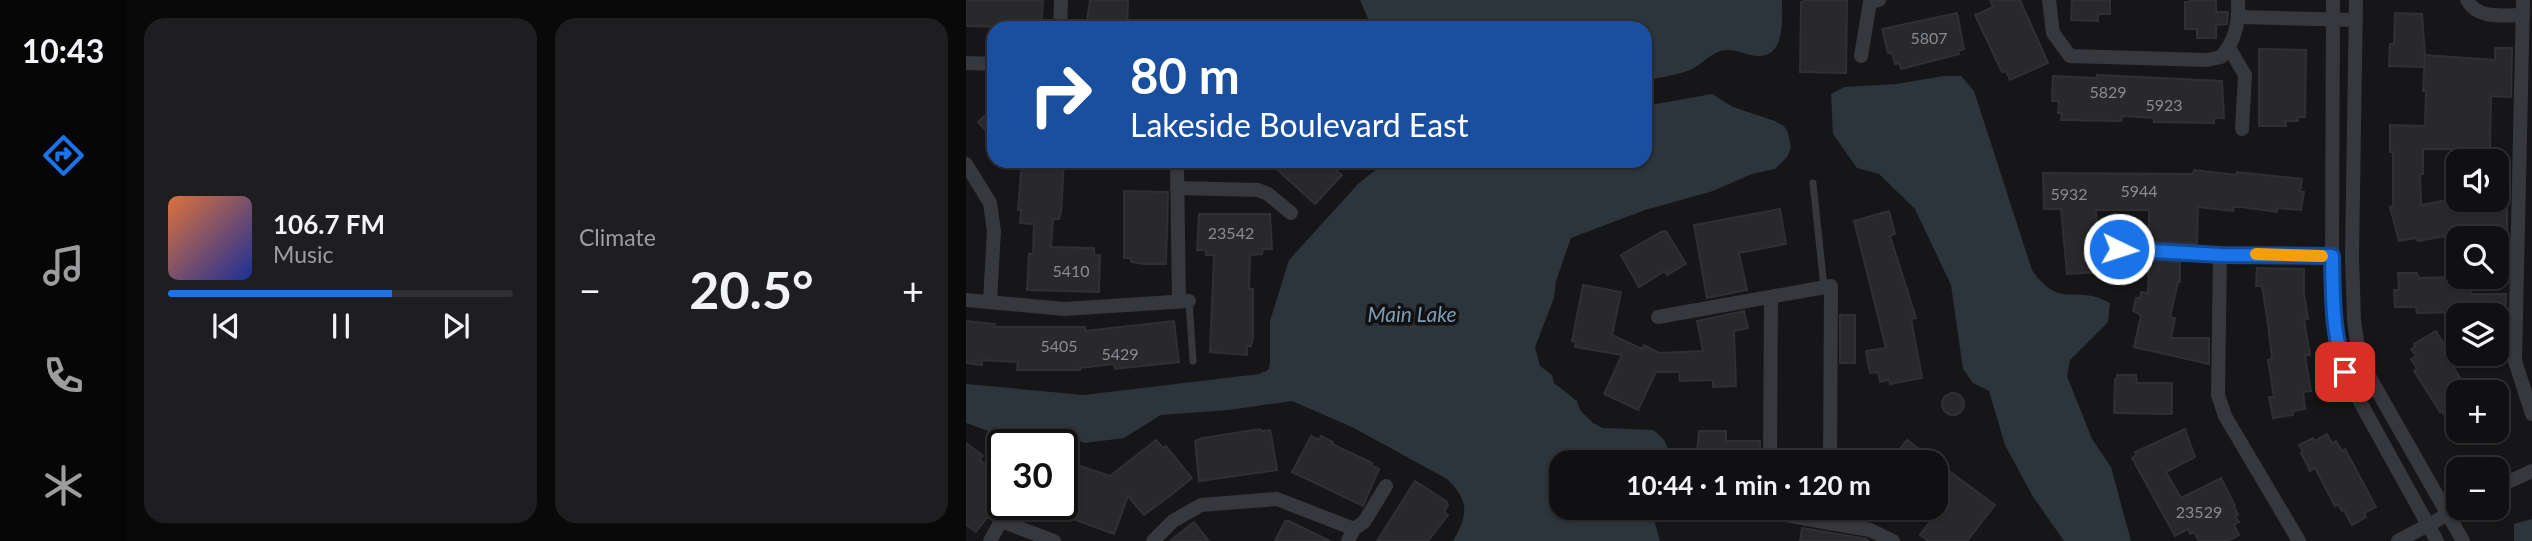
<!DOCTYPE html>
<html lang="en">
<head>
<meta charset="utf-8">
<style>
  body { margin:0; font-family:Lato,sans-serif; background:#1e1e20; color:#f1f3f6; height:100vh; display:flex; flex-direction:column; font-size:26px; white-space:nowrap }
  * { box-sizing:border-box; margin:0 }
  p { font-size:23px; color:#9c9d9f }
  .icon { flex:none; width:38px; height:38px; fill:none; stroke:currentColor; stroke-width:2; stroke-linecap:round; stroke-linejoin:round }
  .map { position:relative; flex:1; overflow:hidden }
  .drawer { display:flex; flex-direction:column; gap:18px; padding:18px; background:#09090a; width:840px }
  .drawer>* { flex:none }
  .guide { position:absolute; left:21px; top:21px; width:665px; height:147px; border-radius:21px; box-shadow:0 2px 5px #0004,0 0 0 2px #303032; background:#1a4fa0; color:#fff; overflow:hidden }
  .fabs { position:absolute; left:1480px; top:149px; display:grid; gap:14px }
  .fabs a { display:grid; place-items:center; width:63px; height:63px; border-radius:14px; background:#101012; box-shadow:0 2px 5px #0004,0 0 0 2px #303032; font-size:35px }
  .speed { position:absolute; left:21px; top:429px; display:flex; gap:14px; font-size:35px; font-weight:700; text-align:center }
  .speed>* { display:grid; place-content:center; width:91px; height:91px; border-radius:50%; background:#101012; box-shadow:0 2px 5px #0004,0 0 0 2px #303032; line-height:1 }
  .speed .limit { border:4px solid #111; border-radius:10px; background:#fff; color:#111 }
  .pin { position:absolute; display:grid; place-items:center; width:60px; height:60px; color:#fff; margin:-30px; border-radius:14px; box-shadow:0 4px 10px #0006 }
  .me { position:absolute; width:77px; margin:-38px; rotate:94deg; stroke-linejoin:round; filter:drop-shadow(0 0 5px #0008) }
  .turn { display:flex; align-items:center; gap:24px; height:147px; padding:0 28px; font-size:32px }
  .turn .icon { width:91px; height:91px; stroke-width:2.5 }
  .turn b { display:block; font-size:49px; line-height:60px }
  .big { font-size:52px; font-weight:700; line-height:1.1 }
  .drawer .tile { flex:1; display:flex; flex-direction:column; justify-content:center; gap:10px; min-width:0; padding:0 24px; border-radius:21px; background:#1e1e20 }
  .song { display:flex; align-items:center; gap:21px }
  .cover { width:84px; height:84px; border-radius:10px; background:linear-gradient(135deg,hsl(20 70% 55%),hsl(230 70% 35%)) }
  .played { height:7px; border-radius:4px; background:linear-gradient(90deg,#1a73e8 65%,#303032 65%) }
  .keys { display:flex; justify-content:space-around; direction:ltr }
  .heat { display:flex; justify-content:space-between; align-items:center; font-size:38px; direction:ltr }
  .drawer .tiles { flex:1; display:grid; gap:18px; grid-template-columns:repeat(2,1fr) }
  .trip { position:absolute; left:583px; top:450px; width:399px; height:70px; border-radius:21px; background:#101012; box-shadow:0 2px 5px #0004,0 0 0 2px #303032; font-weight:700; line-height:70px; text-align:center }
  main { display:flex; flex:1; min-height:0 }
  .tab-bar { display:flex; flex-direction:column; width:126px; justify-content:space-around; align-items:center; background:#060607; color:#9c9d9f }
  .tab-bar .icon { width:49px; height:49px }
  .tab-bar .current { color:#1a73e8 }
  .tab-bar b { font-size:32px; color:#f1f3f6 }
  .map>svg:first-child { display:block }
  .water { fill:#2c353c }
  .building { fill:#29292c; stroke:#303034; stroke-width:2 }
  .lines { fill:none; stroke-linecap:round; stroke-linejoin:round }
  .lane { stroke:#37383d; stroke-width:7 }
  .street { stroke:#37383d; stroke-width:14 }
  .route-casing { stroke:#114b97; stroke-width:18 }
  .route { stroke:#1a73e8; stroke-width:12 }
  .slow { stroke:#f59e0b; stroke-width:12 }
  .labels { text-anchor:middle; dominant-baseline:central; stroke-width:7; stroke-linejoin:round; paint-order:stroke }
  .number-label { font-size:16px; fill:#888b94 }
  .water-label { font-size:21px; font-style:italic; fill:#7f9bb3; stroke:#111113 }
</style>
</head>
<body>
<main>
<nav class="tab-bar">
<b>10:43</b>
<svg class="icon current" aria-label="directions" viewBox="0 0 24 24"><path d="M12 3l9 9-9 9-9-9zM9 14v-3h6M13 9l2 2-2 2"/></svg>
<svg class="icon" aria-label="music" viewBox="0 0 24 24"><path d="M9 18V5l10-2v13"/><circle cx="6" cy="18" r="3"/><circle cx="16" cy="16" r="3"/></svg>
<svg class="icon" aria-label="phone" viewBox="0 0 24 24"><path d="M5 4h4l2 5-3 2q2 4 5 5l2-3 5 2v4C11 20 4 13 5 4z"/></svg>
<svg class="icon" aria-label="climate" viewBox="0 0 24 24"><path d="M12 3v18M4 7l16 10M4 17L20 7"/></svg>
</nav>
<section class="drawer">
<div class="tiles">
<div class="tile">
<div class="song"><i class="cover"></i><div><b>106.7 FM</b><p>Music</p></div></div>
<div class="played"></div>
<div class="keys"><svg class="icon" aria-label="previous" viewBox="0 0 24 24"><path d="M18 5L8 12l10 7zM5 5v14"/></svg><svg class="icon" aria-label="pause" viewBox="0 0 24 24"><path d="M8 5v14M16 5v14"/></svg><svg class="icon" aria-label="next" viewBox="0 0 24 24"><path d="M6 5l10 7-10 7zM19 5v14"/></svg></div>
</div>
<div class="tile"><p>Climate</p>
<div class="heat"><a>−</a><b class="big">20.5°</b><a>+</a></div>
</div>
</div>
</section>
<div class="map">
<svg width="1566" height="541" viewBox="0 0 1566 541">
  <rect width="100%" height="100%" fill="#161618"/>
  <!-- water -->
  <g class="water">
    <path d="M394,0H816C816,18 820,58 791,56C780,55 770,49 759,50C744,52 735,67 721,71C708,76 693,77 679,81V28H406Z"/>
    <path d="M977,76H995L1008,91L1066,270C1094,311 1108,283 1144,303L1142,322L1104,360L1101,376L1126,439L1145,467L1165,541H1098L1066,495L1039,445L1023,391L1007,383L997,369L985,285L949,209L913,174L891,168L867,134L865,94L878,87L931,84Z"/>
    <path d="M746,94L767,107L809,121L818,126L822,133L825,147L822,156L809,169L786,174L747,191L679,210L605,238L590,281L588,298L569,347L574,366L586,375L588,383L611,401L614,410L627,423L637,428L687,430C699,438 704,447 703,462H595V508H689L687,516L694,541H487C502,515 504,501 481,479L386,427L326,401L263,410L195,415L158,438L119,443L74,430L25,432L0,423V384L118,395L293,374L302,370L304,363V321L323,260L392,184L420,161H679V106Z"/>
    <path d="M1566,519V541H1548V524Z"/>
  </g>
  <!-- building -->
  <g class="building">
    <path d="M0,0H77L75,28L0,26Z"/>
    <path d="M124,0H162L161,28H120Z"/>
    <path d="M842,0H881L880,73L834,72L835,2Z"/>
    <path d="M1024,0H1054L1082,63L1044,80L1040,71L1036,72L1009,15L1027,7Z"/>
    <path d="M1106,0H1144V14H1132V21L1105,20Z"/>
    <path d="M1224,0H1250V12H1262L1261,24L1250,25V38H1231V29H1219V2H1224Z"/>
    <path d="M991,13L998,49L992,51L993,54L935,69L933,63L929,64L926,53H922L916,29Z"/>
    <path d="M1429,13L1456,14L1459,55L1529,60V48H1546L1545,97L1525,96L1524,149H1457V174H1454L1455,205L1482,200L1483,205L1514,200H1541V238H1523V233L1488,239L1485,235L1452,241L1449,238L1433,241L1424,207L1427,206V152H1424V125L1459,126L1460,91H1457L1459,55L1458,67L1423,66L1424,44H1428Z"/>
    <path d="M1293,49L1340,50L1339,117H1331L1332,121H1319L1320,126H1293Z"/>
    <path d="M1131,75L1256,81L1258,118H1248V123L1188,122V118L1156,116L1155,121L1095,120L1096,113H1092L1093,101H1086L1087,76L1131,78Z"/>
    <path d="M28,107V140L12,122Z"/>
    <path d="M56,161H98L95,213L93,219H87L85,247L128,248V255H134L133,292L61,290L63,254H67L68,224L54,223L55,210H52Z"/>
    <path d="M302,161H377L370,170L376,175L349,204Z"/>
    <path d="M1228,170L1270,175L1271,172L1336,179L1334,192H1338L1335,210L1311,208V212L1276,207H1268L1267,211L1232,207L1231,244L1183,241V210H1130L1133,272L1101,274L1095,209H1078L1077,173L1227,174Z"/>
    <path d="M158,191L202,192L200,264H178L165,262V258H158Z"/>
    <path d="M814,209L820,244L773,253L781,290L741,298L728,225Z"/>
    <path d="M923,211L929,234L924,236L950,318L945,319L956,378L924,384L923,380L914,382L912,372L904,373L900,351L920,348L888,221Z"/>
    <path d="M233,214H304L306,249H297L296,254L284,255L283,289H287V338L285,346H281V355L244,352L248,255H240V250H231Z"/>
    <path d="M700,231L720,264L701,275L699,271L673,287L655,255L695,232Z"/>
    <path d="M1183,260L1214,262V282H1212L1204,317L1209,318L1205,338H1243V364L1168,347L1175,315L1167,311L1170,298L1174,299L1175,292L1182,293Z"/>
    <path d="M1291,268L1338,269V293L1342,319L1338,320L1344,355L1339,356L1345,391L1337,392L1339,409L1327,411V415L1307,418L1303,397H1308L1302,360L1306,359L1302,324L1296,286H1290Z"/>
    <path d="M1432,273H1451L1453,278L1487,277L1489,283L1504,282L1505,294H1540L1539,315H1498L1503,312L1451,313L1450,307H1429L1428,290H1433Z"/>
    <path d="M617,285L655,292L646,335L676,349L678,345L693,353L737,351L731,321L778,311L782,328L768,331L770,386L747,387V380L714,381L713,372H690L672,410L638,394L656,355L609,347L610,342L606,341Z"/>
    <rect x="874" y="315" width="15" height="48"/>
    <path d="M0,321L29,324L28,327H119V331L208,321L213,362L149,369L148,364L114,368V370H51L52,362L16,360V365L0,363Z"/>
    <path d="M1470,331L1484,354L1481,356L1502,392H1493V415L1482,421L1476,411L1474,412L1448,371L1451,369L1445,359L1450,356L1445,349L1449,347L1448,344Z"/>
    <path d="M1151,375H1170L1171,383H1206V414L1148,413L1149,379H1151Z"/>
    <circle cx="987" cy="404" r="11"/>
    <path d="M294,429L295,431L304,430L305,434L311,470L233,481L229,441L237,438Z"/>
    <path d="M1219,429L1229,457L1200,472L1215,498L1255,478L1269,506L1268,507L1272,515L1269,516L1273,522L1268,525L1273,535L1262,541H1233L1228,532L1224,534L1222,529L1209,536L1166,458L1170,455L1169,452Z"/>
    <path d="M733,431H760V441H794V462H730Z"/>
    <path d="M1361,434L1366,443L1370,441L1376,451L1379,449L1410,507L1398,513L1400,517L1386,525L1378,510L1376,511L1372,504L1369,506L1349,468L1344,471L1335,453L1337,452L1333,445L1347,438L1349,441Z"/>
    <path d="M345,436L353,440L355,436L367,442L366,444L406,463L405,465L413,469L397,506L326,472Z"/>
    <path d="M190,440L197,448L200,446L226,478L205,495L178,515L162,496L148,534L96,515V460L144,476Z"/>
    <path d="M941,440L1029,505L1001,541H963L954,535L972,511L970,509V462H924Z"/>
    <path d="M0,443L17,456L14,460L37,479V497L10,532L0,525Z"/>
    <path d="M449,481L480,501L482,505L478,512L482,515L462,541H411Z"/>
    <path d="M319,521H323L364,541H309Z"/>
    <path d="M228,522L243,541H204Z"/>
    <path d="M836,528L901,539L902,541H834Z"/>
  </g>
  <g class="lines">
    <!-- lane -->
    <g class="lane">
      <path d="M847,183L858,287"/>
      <path d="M223,301L227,361"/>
    </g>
    <!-- street -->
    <g class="street">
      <path d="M1083,0L1087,33L1104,56L1241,60L1255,57C1270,40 1273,22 1272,0"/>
      <path d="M1367,0L1366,256L1367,317L1370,342L1388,391L1471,541"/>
      <path d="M1390,0L1386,257L1388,320L1391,342L1403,376L1497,541"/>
      <path d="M1501,0C1512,20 1537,15 1557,15"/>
      <path d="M1557,0L1549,361L1566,414"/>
      <path d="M1273,17L1390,20"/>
      <path d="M94,28L95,0"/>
      <path d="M1263,48L1279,75L1276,129"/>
      <path d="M895,56L904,2L913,0"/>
      <path d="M0,63L28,64"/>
      <path d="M209,161L211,165L213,301"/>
      <path d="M0,164L24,203L28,231L24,301"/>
      <path d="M211,188L292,190L302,194L325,213"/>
      <path d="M1153,249L1254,255L1366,256"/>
      <path d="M1254,255L1252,395L1259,416L1333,541"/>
      <path d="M0,300L98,309L223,301"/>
      <path d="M692,317L865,286L864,462"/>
      <path d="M804,462L805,298"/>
      <path d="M1531,487L1566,471"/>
      <path d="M804,508L803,512L863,523"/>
      <path d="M863,508V523L904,530L927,541"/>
      <path d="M24,541L35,521L88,541"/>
      <path d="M187,541L207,521L235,505L311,499L388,529"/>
      <path d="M382,541L388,529L398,522L420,486"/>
      <path d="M1432,541L1494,508"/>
    </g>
  </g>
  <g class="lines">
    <!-- route casing -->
    <g class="route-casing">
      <path id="route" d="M1153,249L1254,255L1366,256C1367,299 1366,330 1379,372"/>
    </g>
    <!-- route -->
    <use href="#route" class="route"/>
    <!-- slow -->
    <path class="slow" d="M1290,254L1356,256"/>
  </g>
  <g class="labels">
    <!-- number labels -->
    <g class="number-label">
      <text x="963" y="37">5807</text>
      <text x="1142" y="91">5829</text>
      <text x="1198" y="104">5923</text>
      <text x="1173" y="190">5944</text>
      <text x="1103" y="193">5932</text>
      <text x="265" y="232">23542</text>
      <text x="105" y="270">5410</text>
      <text x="93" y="345">5405</text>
      <text x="154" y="353">5429</text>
      <text x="1233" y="511">23529</text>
    </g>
    <!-- water labels -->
    <g class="water-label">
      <text x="446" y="313">Main Lake</text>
    </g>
  </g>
</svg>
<div class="fabs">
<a><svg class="icon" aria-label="sound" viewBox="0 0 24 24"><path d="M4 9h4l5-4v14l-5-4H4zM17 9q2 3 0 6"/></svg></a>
<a><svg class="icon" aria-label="search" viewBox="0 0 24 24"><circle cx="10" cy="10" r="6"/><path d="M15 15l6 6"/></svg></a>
<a><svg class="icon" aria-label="layers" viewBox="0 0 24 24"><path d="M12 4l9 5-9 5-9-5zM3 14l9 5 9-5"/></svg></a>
<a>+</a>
<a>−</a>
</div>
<div class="speed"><div class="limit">30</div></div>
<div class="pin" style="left:1379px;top:372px;background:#d93025"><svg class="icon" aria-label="arrive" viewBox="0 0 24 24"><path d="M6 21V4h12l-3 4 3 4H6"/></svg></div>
<svg class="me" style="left:1153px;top:249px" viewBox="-20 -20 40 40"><circle r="17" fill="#1a73e8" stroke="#fff" stroke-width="3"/><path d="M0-11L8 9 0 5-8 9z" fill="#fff"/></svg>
<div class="trip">10:44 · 1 min · 120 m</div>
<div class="guide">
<div class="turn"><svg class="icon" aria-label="right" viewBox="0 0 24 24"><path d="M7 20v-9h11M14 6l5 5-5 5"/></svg><div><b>80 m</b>Lakeside Boulevard East</div></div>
</div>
</div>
</main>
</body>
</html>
